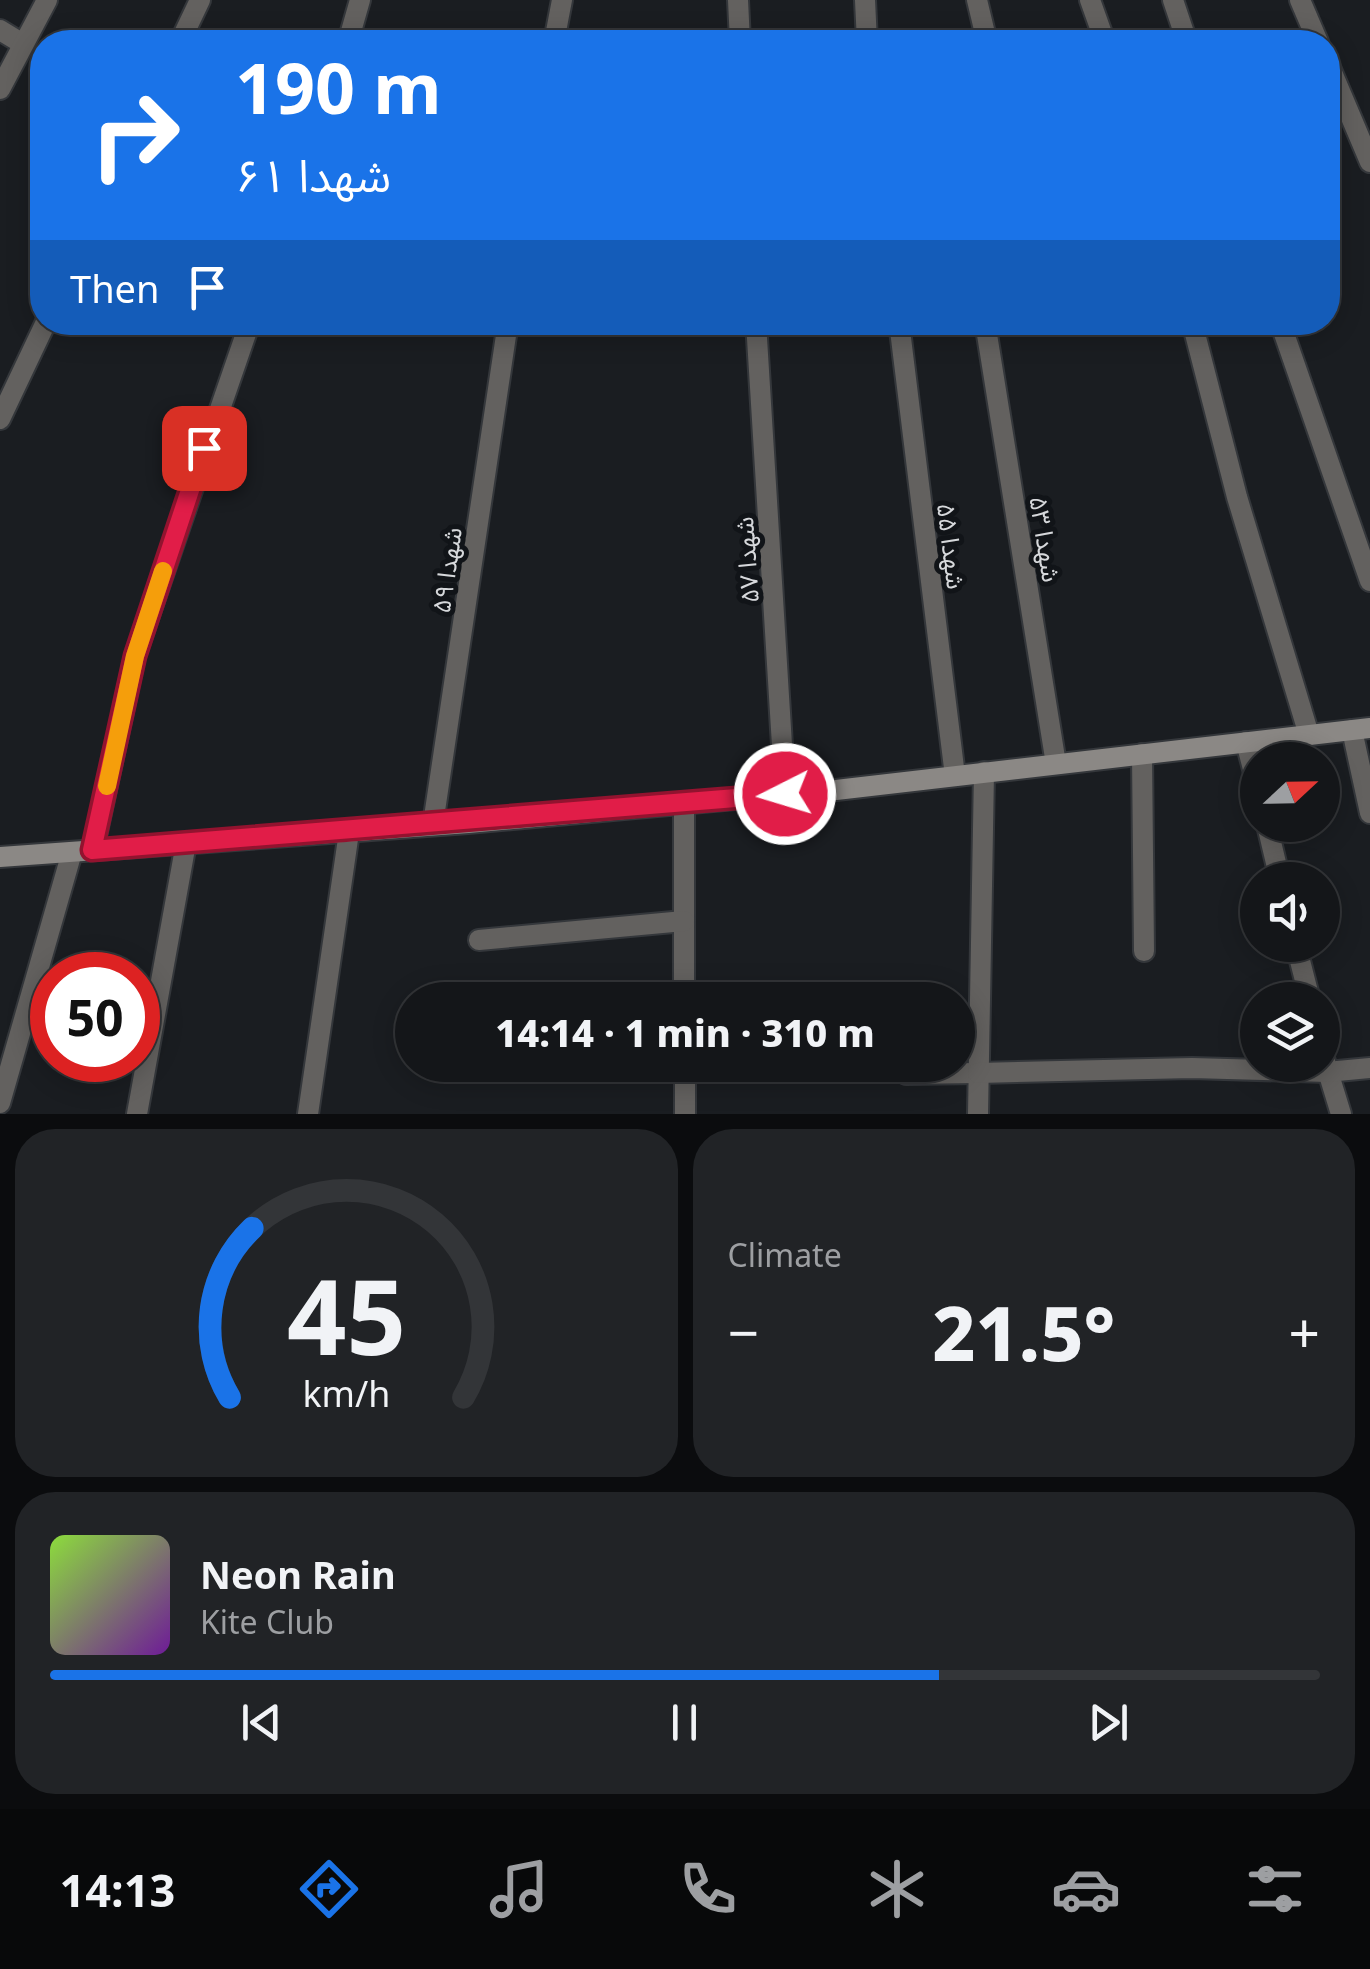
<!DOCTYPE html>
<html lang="en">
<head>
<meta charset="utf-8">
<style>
  body { margin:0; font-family:"Noto Sans","Noto Sans Arabic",sans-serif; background:#212326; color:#f1f3f6; height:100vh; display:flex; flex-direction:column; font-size:38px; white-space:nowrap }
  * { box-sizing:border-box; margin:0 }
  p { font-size:32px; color:#9d9fa2 }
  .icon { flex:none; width:55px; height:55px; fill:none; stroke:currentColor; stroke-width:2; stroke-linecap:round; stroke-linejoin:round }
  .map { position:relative; height:1114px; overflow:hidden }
  .details { display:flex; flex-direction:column; gap:15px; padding:15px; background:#0b0c0e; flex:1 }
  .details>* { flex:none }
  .guide { position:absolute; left:30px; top:30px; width:1310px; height:305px; border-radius:40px; box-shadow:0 5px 25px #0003,0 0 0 2px #333538; background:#1a73e8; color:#fff; overflow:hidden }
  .needle { width:65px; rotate:68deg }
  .tools { position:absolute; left:1240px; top:742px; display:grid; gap:20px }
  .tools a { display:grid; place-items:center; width:100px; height:100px; border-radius:50%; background:#141619; box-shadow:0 5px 25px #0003,0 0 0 2px #333538; font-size:50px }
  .speed { position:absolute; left:30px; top:952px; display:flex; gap:20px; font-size:50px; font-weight:700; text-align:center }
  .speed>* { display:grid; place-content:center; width:130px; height:130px; border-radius:50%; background:#141619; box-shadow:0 5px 25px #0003,0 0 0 2px #333538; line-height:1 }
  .speed .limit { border:15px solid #d22; background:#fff; color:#111 }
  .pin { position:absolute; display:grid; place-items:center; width:85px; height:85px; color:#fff; margin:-42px; border-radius:20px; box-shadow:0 5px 15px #0006 }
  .me { position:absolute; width:110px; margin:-55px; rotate:265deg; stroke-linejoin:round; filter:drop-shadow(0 0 8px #0008) }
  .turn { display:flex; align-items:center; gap:35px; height:210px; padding:0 40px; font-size:45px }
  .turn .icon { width:130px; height:130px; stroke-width:2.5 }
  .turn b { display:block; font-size:70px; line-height:85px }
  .then { display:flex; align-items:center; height:95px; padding:0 40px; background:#0003; gap:20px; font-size:38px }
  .big { font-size:75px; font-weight:800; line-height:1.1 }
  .details .card { flex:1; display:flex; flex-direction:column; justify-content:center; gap:15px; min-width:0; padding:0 35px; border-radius:40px; background:#212326 }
  .details .dial { align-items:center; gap:0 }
  .dial svg { height:260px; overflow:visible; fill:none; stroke:#333538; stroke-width:7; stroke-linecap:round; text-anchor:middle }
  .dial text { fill:#f1f3f6; stroke:none }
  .song { display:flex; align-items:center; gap:30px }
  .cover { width:120px; height:120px; border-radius:15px; background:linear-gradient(135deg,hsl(90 70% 55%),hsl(280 70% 35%)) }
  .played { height:10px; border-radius:5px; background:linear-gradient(90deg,#1a73e8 70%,#333538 70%) }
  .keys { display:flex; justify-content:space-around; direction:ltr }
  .heat { display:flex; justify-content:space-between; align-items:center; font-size:55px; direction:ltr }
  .details .tiles { flex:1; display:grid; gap:15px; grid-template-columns:1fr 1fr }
  .card:last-child { grid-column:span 2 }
  .trip { position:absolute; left:395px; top:982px; width:580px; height:100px; border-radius:50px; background:#141619; box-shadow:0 5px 25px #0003,0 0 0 2px #333538; font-weight:800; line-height:100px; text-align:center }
  .tab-bar { display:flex; height:160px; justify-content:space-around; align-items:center; background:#08090a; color:#9d9fa2 }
  .tab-bar .icon { width:70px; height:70px }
  .tab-bar .active { color:#1a73e8 }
  .tab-bar b { font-size:45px; color:#f1f3f6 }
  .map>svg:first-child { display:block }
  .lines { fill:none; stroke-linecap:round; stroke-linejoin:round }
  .minor-casing { stroke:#34373b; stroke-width:24 }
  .tertiary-casing { stroke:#34373b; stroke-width:24 }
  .secondary-casing { stroke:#34373b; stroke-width:24 }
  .minor { stroke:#63615f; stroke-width:20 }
  .tertiary { stroke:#63615f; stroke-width:20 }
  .secondary { stroke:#8b8885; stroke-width:20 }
  .route-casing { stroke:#92132f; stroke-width:25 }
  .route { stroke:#e11d48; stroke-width:18 }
  .slow { stroke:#f59e0b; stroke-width:18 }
  .labels { text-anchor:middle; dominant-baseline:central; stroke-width:10; stroke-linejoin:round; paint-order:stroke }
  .street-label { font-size:25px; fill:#d6d8db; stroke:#111418 }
</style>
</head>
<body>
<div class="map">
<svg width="1370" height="1114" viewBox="0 0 1370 1114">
  <rect width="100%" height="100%" fill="#1a1d21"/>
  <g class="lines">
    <!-- minor casing -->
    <g class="minor-casing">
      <g id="minor">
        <path d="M738,0L740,42"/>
        <path d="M865,0L867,42"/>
        <path d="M977,0L987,42"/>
        <path d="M1090,0L1105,42"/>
        <path d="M1173,0L1187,42"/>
        <path d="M1300,0L1318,42"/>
        <path d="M0,30L23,44"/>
        <path d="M180,42L200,0"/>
        <path d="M348,42L360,0"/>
        <path d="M554,42L562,0"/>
        <path d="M1328,63L1370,162"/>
        <path d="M0,89L47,0"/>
        <path d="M756,322L785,794"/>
        <path d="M899,322L955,776"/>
        <path d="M985,322L1056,764"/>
        <path d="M1192,322L1237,497L1309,735"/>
        <path d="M1280,322L1370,581"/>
        <path d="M0,419L46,322"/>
        <path d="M1352,730L1370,813"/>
        <path d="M1246,742L1258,788"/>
        <path d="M1142,754L1144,951"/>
        <path d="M684,803V1000"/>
        <path d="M433,824L508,322"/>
        <path d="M1267,825L1280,880"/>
        <path d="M93,850L135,656L250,322"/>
        <path d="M479,940L684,921"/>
        <path d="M1296,945L1310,1000"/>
        <path d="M1322,1052L1341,1114"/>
        <path d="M652,1065L685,1068"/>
        <path d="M685,1065V1114"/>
        <path d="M906,1074L978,1073"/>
        <path d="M0,1103L72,852"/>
        <path d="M137,1114L186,843"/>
        <path d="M308,1114L349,832"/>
        <path d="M978,1114L984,772"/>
      </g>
    </g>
    <!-- tertiary casing -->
    <g class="tertiary-casing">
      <path id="tertiary" d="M978,1073L1192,1068L1327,1072L1370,1068"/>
    </g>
    <!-- secondary casing -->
    <g class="secondary-casing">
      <path id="secondary" d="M0,857L468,823L836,790L1370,728"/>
    </g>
    <!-- minor -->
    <use href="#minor" class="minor"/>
    <!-- tertiary -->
    <use href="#tertiary" class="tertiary"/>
    <!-- secondary -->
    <use href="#secondary" class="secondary"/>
  </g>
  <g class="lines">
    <!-- route casing -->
    <g class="route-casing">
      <path id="route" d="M204,448L135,656L92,850L785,794"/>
    </g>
    <!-- route -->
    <use href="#route" class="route"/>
    <!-- slow -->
    <path class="slow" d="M107,786L135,656L163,571"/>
  </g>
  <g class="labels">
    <!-- street labels -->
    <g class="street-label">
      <text transform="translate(1046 539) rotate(81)">شهدا ۵۳</text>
      <text transform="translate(952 546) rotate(83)">شهدا ۵۵</text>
      <text transform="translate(746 560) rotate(-94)">شهدا ۵۷</text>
      <text transform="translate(446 570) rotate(-82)">شهدا ۵۹</text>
    </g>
  </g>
</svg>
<div class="tools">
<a><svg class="needle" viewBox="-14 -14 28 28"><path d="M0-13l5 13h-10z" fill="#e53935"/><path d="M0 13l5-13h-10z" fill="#9d9fa2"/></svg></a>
<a><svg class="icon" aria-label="sound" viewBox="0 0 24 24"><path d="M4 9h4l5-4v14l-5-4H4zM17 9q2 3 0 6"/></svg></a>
<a><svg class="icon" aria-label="layers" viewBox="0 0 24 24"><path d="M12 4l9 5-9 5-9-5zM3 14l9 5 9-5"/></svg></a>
</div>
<div class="speed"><div class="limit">50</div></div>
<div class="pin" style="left:204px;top:448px;background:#d93025"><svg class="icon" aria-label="arrive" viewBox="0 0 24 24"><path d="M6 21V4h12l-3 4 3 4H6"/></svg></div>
<svg class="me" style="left:785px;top:794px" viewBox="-20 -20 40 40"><circle r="17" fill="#e11d48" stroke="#fff" stroke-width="3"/><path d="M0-11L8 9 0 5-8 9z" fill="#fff"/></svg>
<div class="trip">14:14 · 1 min · 310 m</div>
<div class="guide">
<div class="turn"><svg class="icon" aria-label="right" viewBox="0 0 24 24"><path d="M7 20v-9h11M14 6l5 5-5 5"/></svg><div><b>190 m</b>شهدا ۶۱</div></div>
<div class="then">Then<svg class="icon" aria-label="arrive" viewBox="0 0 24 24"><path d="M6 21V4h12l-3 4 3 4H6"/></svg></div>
</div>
</div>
<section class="details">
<div class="tiles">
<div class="card dial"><svg viewBox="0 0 100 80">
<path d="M14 69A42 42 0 1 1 86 69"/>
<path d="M14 69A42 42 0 0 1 21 17" stroke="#1a73e8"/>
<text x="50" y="56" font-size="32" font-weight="700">45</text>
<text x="50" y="72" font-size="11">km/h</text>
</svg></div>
<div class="card"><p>Climate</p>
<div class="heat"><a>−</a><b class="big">21.5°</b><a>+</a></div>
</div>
<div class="card">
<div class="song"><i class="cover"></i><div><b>Neon Rain</b><p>Kite Club</p></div></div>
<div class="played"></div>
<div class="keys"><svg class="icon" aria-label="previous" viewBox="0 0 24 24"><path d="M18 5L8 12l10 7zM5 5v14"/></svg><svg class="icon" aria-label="pause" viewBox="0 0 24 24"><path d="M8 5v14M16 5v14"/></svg><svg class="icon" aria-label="next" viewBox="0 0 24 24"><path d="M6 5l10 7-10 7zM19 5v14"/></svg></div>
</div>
</div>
</section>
<nav class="tab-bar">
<b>14:13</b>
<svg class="icon active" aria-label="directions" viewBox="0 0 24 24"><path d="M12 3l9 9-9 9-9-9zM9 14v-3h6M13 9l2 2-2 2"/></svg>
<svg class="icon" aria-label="music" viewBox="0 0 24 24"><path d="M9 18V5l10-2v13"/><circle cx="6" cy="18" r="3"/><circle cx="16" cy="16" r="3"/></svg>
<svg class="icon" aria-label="phone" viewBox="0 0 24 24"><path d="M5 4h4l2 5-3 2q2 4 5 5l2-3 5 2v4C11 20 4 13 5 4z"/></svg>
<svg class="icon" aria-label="climate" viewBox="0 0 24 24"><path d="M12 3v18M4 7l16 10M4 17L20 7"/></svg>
<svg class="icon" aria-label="car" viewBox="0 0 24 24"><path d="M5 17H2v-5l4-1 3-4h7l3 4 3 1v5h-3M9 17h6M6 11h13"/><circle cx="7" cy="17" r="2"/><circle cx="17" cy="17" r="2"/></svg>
<svg class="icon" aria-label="filters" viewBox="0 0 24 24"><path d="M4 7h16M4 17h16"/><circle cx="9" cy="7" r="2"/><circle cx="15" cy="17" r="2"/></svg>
</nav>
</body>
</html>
